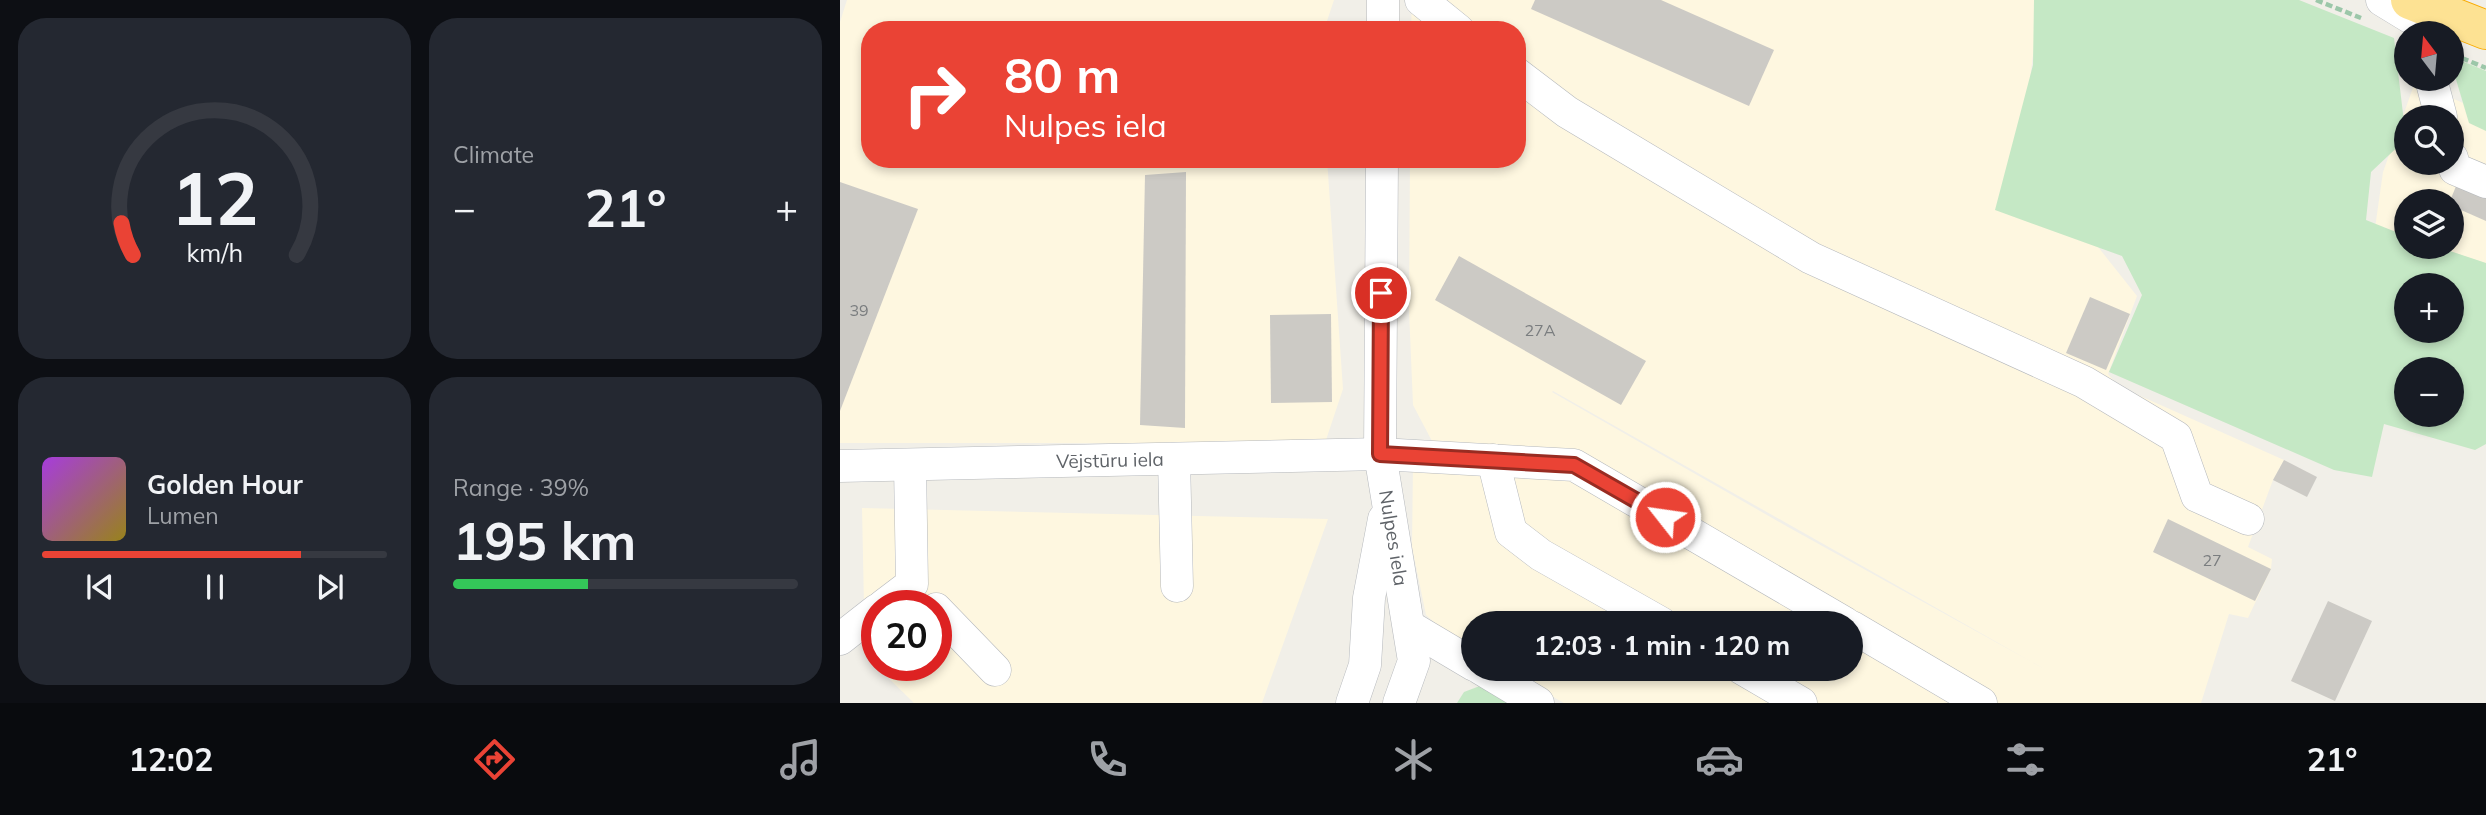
<!DOCTYPE html>
<html lang="en">
<head>
<meta charset="utf-8">
<style>
  body { margin:0; font-family:Mulish,sans-serif; background:#242831; color:#f1f3f6; height:100vh; display:flex; flex-direction:column; font-size:26px; white-space:nowrap }
  * { box-sizing:border-box; margin:0 }
  p { font-size:23px; color:#9ea1a6 }
  .icon { flex:none; width:38px; height:38px; fill:none; stroke:currentColor; stroke-width:2; stroke-linecap:round; stroke-linejoin:round }
  .map { position:relative; flex:1; overflow:hidden }
  .panel { display:flex; flex-direction:column; gap:18px; padding:18px; background:#0d0f14; width:840px }
  .panel>* { flex:none }
  .guide { position:absolute; left:21px; top:21px; width:665px; height:147px; border-radius:28px; box-shadow:0 4px 10px #0003; background:#ea4335; color:#fff; overflow:hidden }
  .needle { width:46px; rotate:344deg }
  .fabs { position:absolute; left:1554px; top:21px; display:grid; gap:14px }
  .fabs a { display:grid; place-items:center; width:70px; height:70px; border-radius:50%; background:#171b24; box-shadow:0 4px 10px #0003; font-size:35px }
  .speed { position:absolute; left:21px; top:590px; display:flex; gap:14px; font-size:35px; font-weight:700; text-align:center }
  .speed>* { display:grid; place-content:center; width:91px; height:91px; border-radius:50%; background:#171b24; box-shadow:0 4px 10px #0003; line-height:1 }
  .speed .limit { border:10px solid #d22; background:#fff; color:#111 }
  .pin { position:absolute; display:grid; place-items:center; width:60px; height:60px; color:#fff; margin:-30px; border:4px solid #fff; border-radius:50%; box-shadow:0 2px 7px #0007 }
  .me { position:absolute; width:77px; margin:-38px; rotate:300deg; stroke-linejoin:round; filter:drop-shadow(0 0 5px #0008) }
  .turn { display:flex; align-items:center; gap:24px; height:147px; padding:0 28px; font-size:32px }
  .turn .icon { width:91px; height:91px; stroke-width:2.5 }
  .turn b { display:block; font-size:49px; line-height:60px }
  .big { font-size:52px; font-weight:700; line-height:1.1 }
  .panel .widget { flex:1; display:flex; flex-direction:column; justify-content:center; gap:10px; min-width:0; padding:0 24px; border-radius:28px; background:#242831 }
  .panel .dial { align-items:center; gap:0 }
  .dial svg { height:182px; overflow:visible; fill:none; stroke:#363941; stroke-width:7; stroke-linecap:round; text-anchor:middle }
  .dial text { fill:#f1f3f6; stroke:none }
  .song { display:flex; align-items:center; gap:21px }
  .cover { width:84px; height:84px; border-radius:10px; background:linear-gradient(135deg,hsl(280 70% 55%),hsl(50 70% 35%)) }
  .played { height:7px; border-radius:4px; background:linear-gradient(90deg,#ea4335 75%,#363941 75%) }
  .keys { display:flex; justify-content:space-around; direction:ltr }
  .heat { display:flex; justify-content:space-between; align-items:center; font-size:38px; direction:ltr }
  .charge { height:10px; border-radius:5px; background:linear-gradient(90deg,#34c759 39%,#363941 0) }
  .panel .tiles { flex:1; display:grid; gap:18px; grid-template-columns:repeat(2,1fr) }
  .trip { position:absolute; left:621px; top:611px; width:402px; height:70px; border-radius:35px; background:#171b24; box-shadow:0 4px 10px #0003; font-weight:700; line-height:70px; text-align:center }
  .tabs { display:flex; height:112px; justify-content:space-around; align-items:center; background:#090b0e; color:#9ea1a6 }
  .tabs .icon { width:49px; height:49px }
  .tabs .selected { color:#ea4335 }
  .tabs b { font-size:32px; color:#f1f3f6 }
  main { display:flex; flex:1; min-height:0 }
  .map>svg:first-child { display:block }
  .commercial { fill:#fef7e0; fill-rule:evenodd }
  .green { fill:#c5e8c5; fill-rule:evenodd }
  .building { fill:#cccac5 }
  .lines { fill:none; stroke-linecap:round; stroke-linejoin:round }
  .minor-casing { stroke:#b5b8bc; stroke-width:33 }
  .highway-casing { stroke:#f9ab00; stroke-width:40 }
  .path { stroke:#9cc7a9; stroke-width:4.5; stroke-dasharray:7 3.5; stroke-linecap:butt }
  .minor { stroke:#fff; stroke-width:32 }
  .highway { stroke:#fde293; stroke-width:38 }
  .route-casing { stroke:#982c22; stroke-width:18 }
  .route { stroke:#ea4335; stroke-width:12 }
  .labels { text-anchor:middle; dominant-baseline:central; stroke-width:7; stroke-linejoin:round; paint-order:stroke }
  .number-label { font-size:16px; fill:#7a7d7f }
  .street-label { font-size:19px; fill:#5f6368; stroke:#fff }
</style>
</head>
<body>
<main>
<section class="panel">
<div class="tiles">
<div class="widget dial"><svg viewBox="0 0 100 80">
<path d="M14 69A42 42 0 1 1 86 69"/>
<path d="M14 69A42 42 0 0 1 9 55" stroke="#ea4335"/>
<text x="50" y="56" font-size="32" font-weight="700">12</text>
<text x="50" y="72" font-size="11">km/h</text>
</svg></div>
<div class="widget"><p>Climate</p>
<div class="heat"><a>−</a><b class="big">21°</b><a>+</a></div>
</div>
<div class="widget">
<div class="song"><i class="cover"></i><div><b>Golden Hour</b><p>Lumen</p></div></div>
<div class="played"></div>
<div class="keys"><svg class="icon" aria-label="previous" viewBox="0 0 24 24"><path d="M18 5L8 12l10 7zM5 5v14"/></svg><svg class="icon" aria-label="pause" viewBox="0 0 24 24"><path d="M8 5v14M16 5v14"/></svg><svg class="icon" aria-label="next" viewBox="0 0 24 24"><path d="M6 5l10 7-10 7zM19 5v14"/></svg></div>
</div>
<div class="widget"><p>Range · 39%</p><b class="big">195 km</b><div class="charge"></div></div>
</div>
</section>
<div class="map">
<svg width="1646" height="703" viewBox="0 0 1646 703">
  <rect width="100%" height="100%" fill="#f1efe8"/>
  <!-- commercial -->
  <g class="commercial">
    <path d="M7,0H494L484,30H30V159H487L503,389L485,443H0V22Z"/>
    <path d="M572,0H1200L1181,150L1297,296L1268,374L1278,386L1444,460L1433,480L1408,547L1432,559L1431,569L1408,618L1389,614L1361,703H724L663,669L1012,668V623H634L633,652L615,641L586,615L572,547L573,463L593,443L573,405L569,310L570,159H677V30H571ZM712,392L713,391L1206,670L948,527Z"/>
    <path d="M1575,82L1646,113V280L1534,235L1543,172ZM1566,117H1612V163H1566ZM1566,201H1612V247H1566Z"/>
    <path d="M22,508L488,519L422,703H74L25,655ZM37,606H96V665H37Z"/>
  </g>
  <!-- green -->
  <g class="green">
    <path d="M1194,0H1459L1554,38L1566,139L1531,172L1526,220L1566,236V247H1598L1646,263V444L1635,450L1544,424L1532,477L1494,470L1269,372L1302,295L1282,256L1155,210L1193,65ZM1566,285H1612V331H1566ZM1566,369H1612V415H1566Z"/>
    <path d="M1612,57L1646,71V131L1629,123L1612,66Z"/>
    <path d="M645,684L676,703H617L624,692Z"/>
  </g>
  <!-- building -->
  <g class="building">
    <path d="M695,0H821L934,50L909,106L691,9Z"/>
    <path d="M1627,159L1646,167V221L1612,206V201H1610Z"/>
    <path d="M346,172L345,428L300,425L305,175Z"/>
    <path d="M0,182L78,209L0,411Z"/>
    <path d="M619,256L806,361L781,405L595,300Z"/>
    <path d="M1250,297L1290,314L1266,370L1226,353Z"/>
    <path d="M491,314L492,402L431,403L430,315Z"/>
    <path d="M1444,460L1477,477L1467,497L1433,480Z"/>
    <path d="M1328,519L1431,569L1415,601L1313,552Z"/>
    <path d="M1488,601L1532,621L1495,701L1451,681Z"/>
  </g>
  <g class="lines">
    <!-- minor casing -->
    <g class="minor-casing">
      <g id="minor">
        <path d="M581,0L618,30"/>
        <path d="M1542,0L1578,22L1581,33"/>
        <path d="M543,30V0"/>
        <path d="M677,74L727,112L971,258L1244,382L1336,437L1357,496L1408,519"/>
        <path d="M1591,79L1601,117"/>
        <path d="M1612,158L1615,169L1646,182"/>
        <path id="s1" d="M542,159L540,454L574,661L559,703"/>
        <path d="M334,459L337,586"/>
        <path d="M653,460L671,532L701,555L821,623"/>
        <path id="s2" d="M0,466L540,454L734,465L1005,623"/>
        <path d="M43,606L72,584L70,465"/>
        <path d="M96,609L155,670"/>
        <path d="M570,627L634,665"/>
        <path d="M1012,627L1141,703"/>
        <path d="M0,639L37,610"/>
        <path d="M640,668L698,703"/>
        <path d="M901,668L961,703"/>
        <path d="M512,703L525,665L529,598L544,519"/>
      </g>
    </g>
    <!-- highway casing -->
    <g class="highway-casing">
      <path id="highway" d="M1570,0L1646,30"/>
    </g>
    <!-- path -->
    <g class="path">
      <path d="M1476,0L1521,18"/>
      <path d="M1612,54L1646,68"/>
    </g>
    <!-- minor -->
    <use href="#minor" class="minor"/>
    <!-- highway -->
    <use href="#highway" class="highway"/>
  </g>
  <g class="lines">
    <!-- route casing -->
    <g class="route-casing">
      <path id="route" d="M541,293L540,454L734,465L825,517"/>
    </g>
    <!-- route -->
    <use href="#route" class="route"/>
  </g>
  <g class="labels">
    <!-- number labels -->
    <g class="number-label">
      <text x="19" y="310">39</text>
      <text x="700" y="330">27A</text>
      <text x="1372" y="560">27</text>
    </g>
    <!-- street labels -->
    <g class="street-label">
      <text stroke="none"><textPath href="#s2" startOffset="270">Vējstūru iela</textPath></text>
      <text stroke="none"><textPath href="#s1" startOffset="380">Nulpes iela</textPath></text>
    </g>
  </g>
</svg>
<div class="fabs">
<a><svg class="needle" viewBox="-14 -14 28 28"><path d="M0-13l5 13h-10z" fill="#e53935"/><path d="M0 13l5-13h-10z" fill="#9ea1a6"/></svg></a>
<a><svg class="icon" aria-label="search" viewBox="0 0 24 24"><circle cx="10" cy="10" r="6"/><path d="M15 15l6 6"/></svg></a>
<a><svg class="icon" aria-label="layers" viewBox="0 0 24 24"><path d="M12 4l9 5-9 5-9-5zM3 14l9 5 9-5"/></svg></a>
<a>+</a>
<a>−</a>
</div>
<div class="speed"><div class="limit">20</div></div>
<div class="pin" style="left:541px;top:293px;background:#d93025"><svg class="icon" aria-label="arrive" viewBox="0 0 24 24"><path d="M6 21V4h12l-3 4 3 4H6"/></svg></div>
<svg class="me" style="left:825px;top:517px" viewBox="-20 -20 40 40"><circle r="17" fill="#ea4335" stroke="#fff" stroke-width="3"/><path d="M0-11L8 9 0 5-8 9z" fill="#fff"/></svg>
<div class="trip">12:03 · 1 min · 120 m</div>
<div class="guide">
<div class="turn"><svg class="icon" aria-label="right" viewBox="0 0 24 24"><path d="M7 20v-9h11M14 6l5 5-5 5"/></svg><div><b>80 m</b>Nulpes iela</div></div>
</div>
</div>
</main>
<nav class="tabs">
<b>12:02</b>
<svg class="icon selected" aria-label="directions" viewBox="0 0 24 24"><path d="M12 3l9 9-9 9-9-9zM9 14v-3h6M13 9l2 2-2 2"/></svg>
<svg class="icon" aria-label="music" viewBox="0 0 24 24"><path d="M9 18V5l10-2v13"/><circle cx="6" cy="18" r="3"/><circle cx="16" cy="16" r="3"/></svg>
<svg class="icon" aria-label="phone" viewBox="0 0 24 24"><path d="M5 4h4l2 5-3 2q2 4 5 5l2-3 5 2v4C11 20 4 13 5 4z"/></svg>
<svg class="icon" aria-label="climate" viewBox="0 0 24 24"><path d="M12 3v18M4 7l16 10M4 17L20 7"/></svg>
<svg class="icon" aria-label="car" viewBox="0 0 24 24"><path d="M5 17H2v-5l4-1 3-4h7l3 4 3 1v5h-3M9 17h6M6 11h13"/><circle cx="7" cy="17" r="2"/><circle cx="17" cy="17" r="2"/></svg>
<svg class="icon" aria-label="filters" viewBox="0 0 24 24"><path d="M4 7h16M4 17h16"/><circle cx="9" cy="7" r="2"/><circle cx="15" cy="17" r="2"/></svg>
<b>21°</b>
</nav>
</body>
</html>
